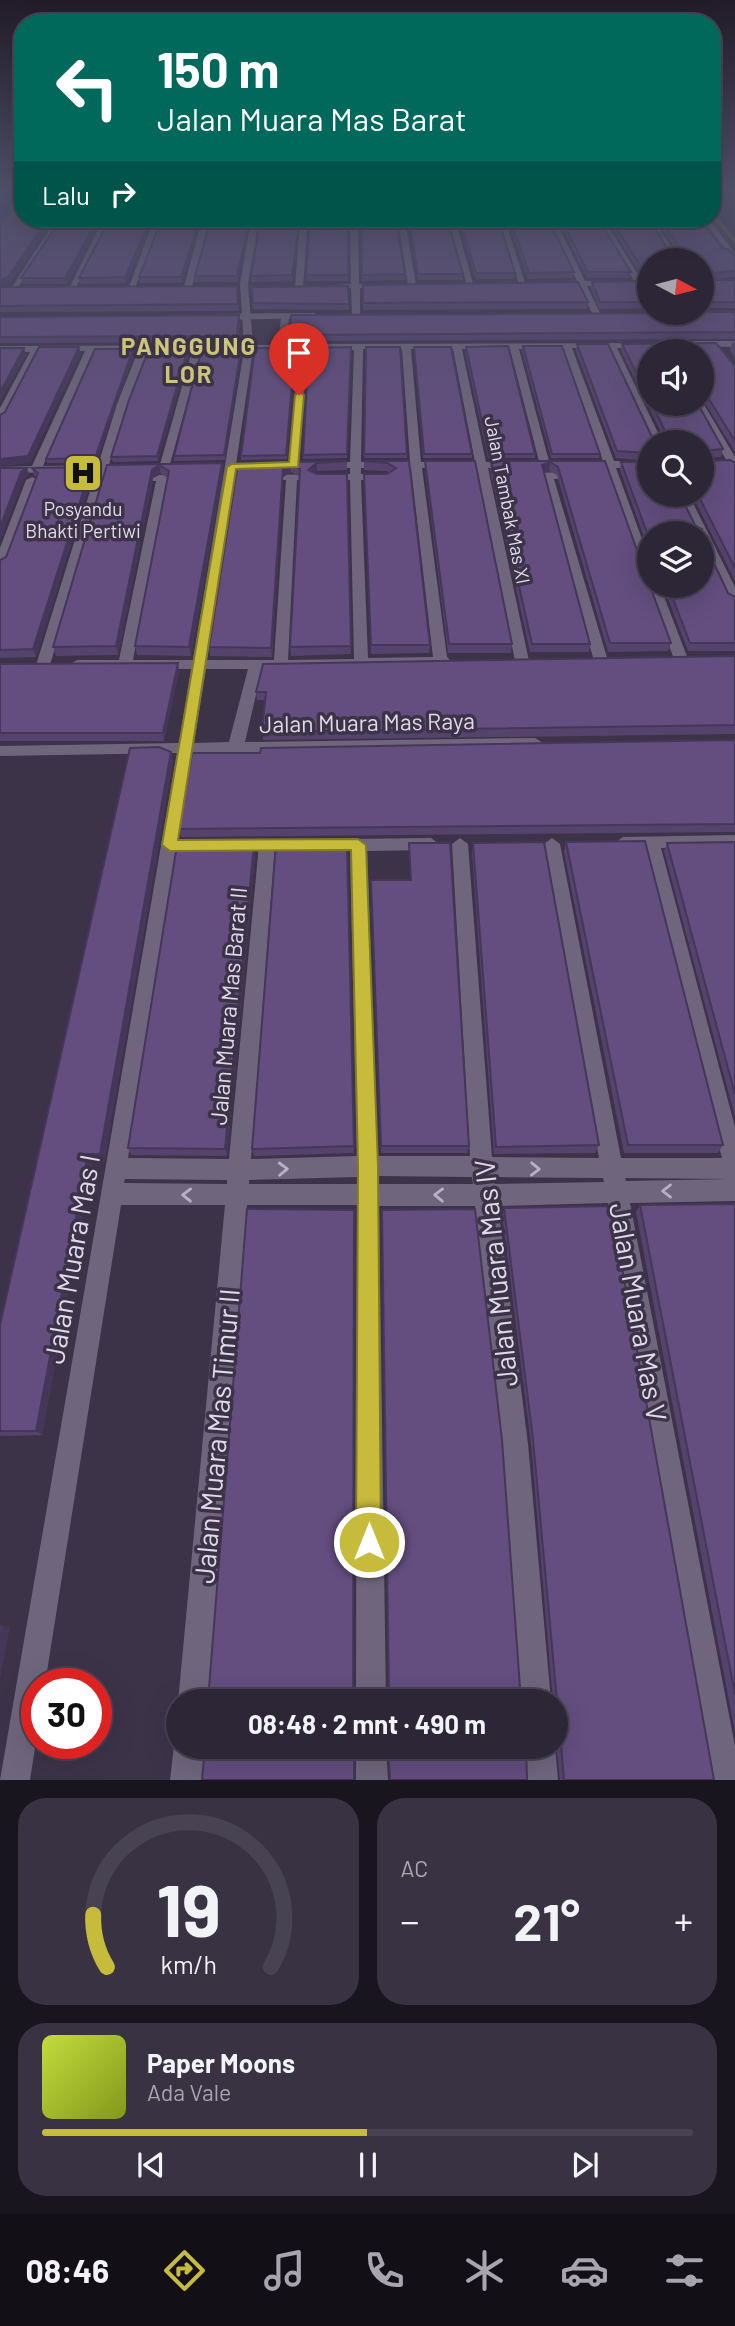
<!DOCTYPE html>
<html lang="id">
<head>
<meta charset="utf-8">
<style>
  body { margin:0; font-family:Barlow,sans-serif; background:#393242; color:#f1f3f6; height:100vh; display:flex; flex-direction:column; font-size:26px; white-space:nowrap }
  * { box-sizing:border-box; margin:0 }
  p { font-size:23px; color:#a7a5ad }
  .icon { flex:none; width:38px; height:38px; fill:none; stroke:currentColor; stroke-width:2; stroke-linecap:round; stroke-linejoin:round }
  .map { position:relative; height:1780px; overflow:hidden }
  .sheet { display:flex; flex-direction:column; gap:18px; padding:18px; background:#19151e; flex:1 }
  .sheet>* { flex:none }
  .guide { position:absolute; left:14px; top:14px; width:707px; height:214px; border-radius:28px; box-shadow:0 7px 28px #0002,0 0 0 2px #484352; background:#00695c; color:#fff; overflow:hidden }
  .needle { width:46px; rotate:97deg }
  .controls { position:absolute; left:637px; top:248px; display:grid; gap:14px }
  .controls a { display:grid; place-items:center; width:77px; height:77px; border-radius:50%; background:#2d2637; box-shadow:0 7px 28px #0002,0 0 0 2px #484352; font-size:35px }
  .speed { position:absolute; left:21px; top:1668px; display:flex; gap:14px; font-size:35px; font-weight:700; text-align:center }
  .speed>* { display:grid; place-content:center; width:91px; height:91px; border-radius:50%; background:#2d2637; box-shadow:0 7px 28px #0002,0 0 0 2px #484352; line-height:1 }
  .speed .limit { border:10px solid #d22; background:#fff; color:#111 }
  .pin { position:absolute; display:grid; place-items:center; width:60px; height:60px; color:#fff; margin:-72px -30px; border-radius:50% 50% 50% 0; rotate:-45deg; box-shadow:0 0 7px #0007 }
  .pin .icon { rotate:45deg }
  .me { position:absolute; width:77px; margin:-38px; rotate:0deg; stroke-linejoin:round; filter:drop-shadow(0 0 5px #0008) }
  .turn { display:flex; align-items:center; gap:24px; height:147px; padding:0 28px; font-size:32px }
  .turn .icon { width:91px; height:91px; stroke-width:2.5 }
  .turn b { display:block; font-size:49px; line-height:60px }
  .then { display:flex; align-items:center; height:66px; padding:0 28px; background:#0003; gap:14px; font-size:26px }
  .big { font-size:52px; font-weight:700; line-height:1.1 }
  .sheet .card { flex:1; display:flex; flex-direction:column; justify-content:center; gap:10px; min-width:0; padding:0 24px; border-radius:28px; background:#393242 }
  .sheet .dial { align-items:center; gap:0 }
  .dial svg { height:182px; overflow:visible; fill:none; stroke:#484352; stroke-width:7; stroke-linecap:round; text-anchor:middle }
  .dial text { fill:#f1f3f6; stroke:none }
  .song { display:flex; align-items:center; gap:21px }
  .cover { width:84px; height:84px; border-radius:10px; background:linear-gradient(135deg,hsl(70 70% 55%),hsl(70 70% 35%)) }
  .played { height:7px; border-radius:4px; background:linear-gradient(90deg,#c7bb3c 50%,#484352 50%) }
  .keys { display:flex; justify-content:space-around; direction:ltr }
  .heat { display:flex; justify-content:space-between; align-items:center; font-size:38px; direction:ltr }
  .sheet .tiles { flex:1; display:grid; gap:18px; grid-template-columns:1fr 1fr }
  .card:last-child { grid-column:span 2 }
  .trip { position:absolute; left:166px; top:1689px; width:402px; height:70px; border-radius:35px; background:#2d2637; box-shadow:0 7px 28px #0002,0 0 0 2px #484352; font-weight:700; line-height:70px; text-align:center }
  .dock { display:flex; height:112px; justify-content:space-around; align-items:center; background:#120f16; color:#a7a5ad }
  .dock .icon { width:49px; height:49px }
  .dock .selected { color:#c7bb3c }
  .dock b { font-size:32px; color:#f1f3f6 }
  .map>svg:first-child { display:block }
  .lines { fill:none; stroke-linecap:round; stroke-linejoin:round }
  .stream { stroke:#645f22; stroke-width:3.5 }
  .minor { fill:#6f667d; fill-rule:evenodd }
  .tertiary { fill:#6f667d; fill-rule:evenodd }
  .wall { fill:#55436d }
  .shaded-wall { fill:#453759 }
  .building { fill:#634e7f; stroke:#453759; stroke-width:2 }
  .oneway { stroke:#b8b1c3 }
  .route { fill:#c7bb3c; stroke:#817a27; stroke-width:2 }
  .labels { text-anchor:middle; dominant-baseline:central; stroke-width:7; stroke-linejoin:round; paint-order:stroke }
  .far-street-label { font-size:19px; fill:#e0dae8; stroke:#3c3349 }
  .far-poi-label { font-size:19px; fill:#e0dae8; stroke:#3c3349 }
  .street-label { font-size:23px; fill:#e0dae8; stroke:#3c3349 }
  .far-district-label { font-size:24px; font-weight:bold; letter-spacing:2px; fill:#ccc577; stroke:#3c3349 }
  .near-street-label { font-size:28px; fill:#e0dae8; stroke:#3c3349 }
</style>
</head>
<body>
<div class="map">
<svg width="735" height="1780" viewBox="0 0 735 1780">
  <rect width="100%" height="100%" fill="#3c3349"/>
  <g class="lines">
    <!-- stream -->
    <path class="stream" d="M712,214L735,241"/>
    <!-- minor -->
    <g class="minor">
      <path d="M23,193V200L0,229V222Z"/>
      <path d="M56,219H63L15,292H9Z"/>
      <path d="M103,219H111L75,289L68,291Z"/>
      <path d="M154,219H162L135,288L128,290Z"/>
      <path d="M202,219H210L192,287L188,289L184,287Z"/>
      <path d="M251,219H259L248,284L253,345H278L281,317L285,314L289,317L287,344L647,343L649,345L644,348H617L663,443H653L608,348H572L614,461H649V467L616,468L649,558V579L643,575L605,468H584L579,465L584,462L603,461L563,348L519,349L550,465L545,468L540,465L510,349H462L486,462H514L519,465L514,468H488L529,661L522,665L515,661L477,468H422L447,657L451,661L444,665L262,669L245,742L535,738L543,743L535,748L192,753L128,1158L229,1159L259,845L267,839L275,845L251,1159L357,1156L350,851L341,849L339,845L347,839L431,838L439,844L431,850L367,851L378,1156H470L452,844L460,838L468,844L492,1157L599,1158L544,844L552,838L560,844L621,1158H722L644,849H623L615,843L623,837L735,835V847L661,848L735,1127V1201L630,1203L735,1746V1780H710L608,1203L498,1206L528,1444L551,1701H521L502,1444L475,1206H379L386,1701H356L357,1205H247L208,1701L178,1702L225,1205H121L45,1684H37V1735L30,1780H0L177,753L0,756V746L179,743L191,669L77,668L70,664L77,660H119L156,481L127,480V476L131,475H191L197,478L191,481H167L133,660H193L244,350H201L169,468L164,471L159,468L192,351H147L127,404L109,465H129L134,468L129,471L107,472L50,665L43,669L36,665L96,472L0,473V467L32,466L85,351L39,352L5,418L0,421V408L30,352H0V346L244,345L240,284ZM363,349H402L410,462H361ZM411,349H453L475,462H421ZM253,350H298L289,465L294,468L299,465L307,350H354L350,462H325L320,465L325,468H350V474L257,475L255,477L261,480H286L274,660H207ZM94,351H138L117,404L98,465L43,466ZM361,468H411L433,657L368,658L361,480H387L393,477L387,474H361ZM297,480H350L354,659L288,660ZM206,669H248L229,742L194,743ZM379,1176L472,1177L473,1184H379ZM357,1177V1184H249V1180ZM494,1177L603,1178L604,1182L495,1184ZM625,1178L730,1179L626,1181ZM125,1179L227,1180V1184L124,1183Z"/>
      <path d="M300,219H308L303,287L299,289L295,287Z"/>
      <path d="M350,219H358L359,284L389,286L360,288V316L356,319L352,316L351,288L321,286L351,284Z"/>
      <path d="M398,219H405L416,285L412,287L408,285Z"/>
      <path d="M448,219H455L474,287L467,285Z"/>
      <path d="M498,219H505L526,286L519,284Z"/>
      <path d="M547,219H555L585,281H634L597,219H604L642,281H649V285L587,286L601,315L594,317L579,286L552,284L577,281Z"/>
      <path d="M645,219H652L681,261H673Z"/>
      <path d="M702,219H709L735,254V261Z"/>
      <path d="M693,341H735V347L690,346Z"/>
      <path d="M702,401L735,457V470L730,467L695,404H702Z"/>
      <path d="M579,472L583,473V477L554,479L608,661L601,665L594,661L543,479H523L517,476L523,473Z"/>
      <path d="M32,477L38,480L6,564L0,568V548L26,480Z"/>
      <path d="M677,495H689L735,587V604L728,600L702,545V534H696Z"/>
      <path d="M648,583L649,586H660L688,659L686,662L681,663L674,659L647,586Z"/>
      <path d="M178,1735V1746H204L202,1780H170L174,1746Z"/>
      <path d="M356,1746H386L388,1780H356Z"/>
      <path d="M525,1746H555L558,1780H526Z"/>
    </g>
    <!-- tertiary -->
    <path class="tertiary" d="M315,313L318,318L217,320L213,317L217,314Z"/>
  </g>
  <!-- wall -->
  <g class="wall">
    <path d="M61,219H103L66,284H23L21,278Z"/>
    <path d="M110,219H154L126,283L80,284L79,278Z"/>
    <path d="M202,219L182,283H140L139,277Z"/>
    <path d="M210,219H251L238,282H195V276Z"/>
    <path d="M259,219H301L293,281L251,282V276Z"/>
    <path d="M309,219H349L348,281H306L310,219Z"/>
    <path d="M360,219H396L405,274V280L362,281Z"/>
    <path d="M408,219H447L463,274V280H418Z"/>
    <path d="M458,219H498L515,273L514,279H476Z"/>
    <path d="M508,219H548L574,272L573,278L528,279Z"/>
    <path d="M558,219H598L631,272L629,278H587Z"/>
    <path d="M606,219H649L672,256H680L655,219H699L723,249L735,256V277L703,280H735V308H702V261H649V279L643,278Z"/>
    <path d="M649,281V308L599,309L591,289L592,282Z"/>
    <path d="M363,285L588,302L587,309L363,310Z"/>
    <path d="M237,286L239,311L0,312V287Z"/>
    <path d="M348,286L349,310L253,309L251,287Z"/>
    <path d="M735,312V339L290,341V335Z"/>
    <path d="M0,317L240,322L238,342L0,343Z"/>
    <path d="M735,342V358L730,350L732,343Z"/>
    <path d="M577,344L652,437L664,438L621,351L622,344L735,366V452L702,398L649,352V404H698L723,449L721,457L704,458V461L735,463V581L692,495H702L649,443V461L616,458L576,351Z"/>
    <path d="M523,346L600,454L599,458H551L522,351Z"/>
    <path d="M351,347L347,458L303,459V455Z"/>
    <path d="M366,347L407,454V458H364Z"/>
    <path d="M466,347L535,454V458H488L465,352Z"/>
    <path d="M188,348L189,353L158,461L113,462L111,457Z"/>
    <path d="M295,348L287,459L241,460V456Z"/>
    <path d="M133,349L134,354L96,462L47,463L46,459Z"/>
    <path d="M414,352L472,454V458H423Z"/>
    <path d="M241,353L225,460L174,461V456Z"/>
    <path d="M347,461V470L317,471L315,473L317,474H347L351,654L291,656L290,647L300,477L291,472L283,477L272,657L210,656L209,647L238,463Z"/>
    <path d="M364,461H409L430,645L429,653L371,654L364,474H387L389,473L387,471L364,470Z"/>
    <path d="M425,461L512,644L511,653H448L425,470Z"/>
    <path d="M491,461H605L671,643L668,651L608,652L557,475L549,471L544,473L590,644L589,652H530L490,470Z"/>
    <path d="M621,462L649,534V551L620,470Z"/>
    <path d="M222,463L223,472L191,656L137,655L135,646L168,478L161,474L153,478L118,655L56,656L53,647L107,465Z"/>
    <path d="M32,468L92,475L36,657L0,658V560L6,557L37,478L34,475Z"/>
    <path d="M702,538L728,593L735,597V651H688L663,586H702Z"/>
    <path d="M735,656V734L263,740L262,732L265,700H257L256,692Z"/>
    <path d="M0,664L179,671L164,741H0Z"/>
    <path d="M735,740V832L181,837L179,829L260,753Z"/>
    <path d="M173,761L104,1162H92L42,1435L0,1436V1325Z"/>
    <path d="M566,842L723,1145L718,1153H624L564,852Z"/>
    <path d="M735,842V1117L664,851L667,843Z"/>
    <path d="M409,843L469,1146L467,1153H381L371,889L410,880Z"/>
    <path d="M473,843L599,1145L595,1153L494,1154L472,853Z"/>
    <path d="M347,844L354,1153L254,1156L252,1149Z"/>
    <path d="M255,854L227,1156L131,1155L128,1148Z"/>
    <path d="M735,1204V1732L636,1212L640,1205Z"/>
    <path d="M504,1208L714,1780H560L556,1745V1701H553L531,1444L502,1215Z"/>
  </g>
  <!-- shaded-wall -->
  <g class="shaded-wall">
    <path d="M17,189H23V191H21L0,218V210Z"/>
    <path d="M48,219H53L9,285L0,286V279Z"/>
    <path d="M98,219H103L66,284L65,278Z"/>
    <path d="M151,219H154L126,283L125,277Z"/>
    <path d="M200,219H202L182,283L181,277Z"/>
    <path d="M250,219H251L238,282L237,276Z"/>
    <path d="M300,219H301L293,281L292,275Z"/>
    <path d="M79,347L81,354L30,463L0,467V459Z"/>
    <path d="M24,348L26,355L0,402V392Z"/>
    <path d="M188,348L189,353L158,461L157,456Z"/>
    <path d="M241,348V353L225,460L224,455Z"/>
    <path d="M133,349L134,354L96,462L95,458Z"/>
    <path d="M550,462L549,471L541,474L542,465Z"/>
    <path d="M222,463L223,472L191,656L189,647Z"/>
    <path d="M290,463L291,472L283,477L272,657L271,648L283,468Z"/>
    <path d="M317,463V471L309,478L308,470Z"/>
    <path d="M159,465L161,474L153,478L118,655L116,646L152,470Z"/>
    <path d="M91,467L92,475L36,657L33,649Z"/>
    <path d="M27,468L29,475L24,479L0,541V527L21,472Z"/>
    <path d="M178,663L179,671L164,741L163,733Z"/>
    <path d="M171,752L173,761L104,1162L100,1154Z"/>
    <path d="M254,844L255,854L227,1156L225,1149Z"/>
    <path d="M88,1154L92,1162L42,1435L36,1431Z"/>
    <path d="M3,1626L10,1627L0,1679V1641Z"/>
  </g>
  <!-- building -->
  <g class="building">
    <path d="M0,189H17L0,210Z"/>
    <path d="M23,197V219H48L7,278L0,279V224Z"/>
    <path d="M61,219H98L65,278H21Z"/>
    <path d="M110,219H151L125,277L79,278Z"/>
    <path d="M162,219H200L181,277H139Z"/>
    <path d="M211,219H250L237,276H195Z"/>
    <path d="M260,219H300L292,275L251,276Z"/>
    <path d="M310,219H348V275H306Z"/>
    <path d="M361,219H396L405,274L362,275Z"/>
    <path d="M409,219H447L463,274H418Z"/>
    <path d="M460,219H498L515,273H476Z"/>
    <path d="M510,219H548L574,272L529,273Z"/>
    <path d="M561,219H598L631,272H588Z"/>
    <path d="M610,219H649L672,256L685,255L660,219H699L723,249H728L735,256V271L702,274V261H649V273L645,272Z"/>
    <path d="M702,276L704,280H735V302H702Z"/>
    <path d="M649,281V302H600L592,282Z"/>
    <path d="M578,282L588,302L363,303V285Z"/>
    <path d="M237,286L238,304L0,306V287Z"/>
    <path d="M348,286L349,304L253,303L251,287Z"/>
    <path d="M702,312H735V332L290,335L291,315L702,313Z"/>
    <path d="M239,315L237,336L0,337V317Z"/>
    <path d="M716,343L735,366V441L704,391L702,393V352H649V398L622,344Z"/>
    <path d="M577,344H608L652,437L665,438L667,435L652,404H698L723,449L702,451L704,461L730,460L735,463V568L698,495H702V443H649V453L617,451Z"/>
    <path d="M508,346L535,454H489L466,347Z"/>
    <path d="M523,346H562L600,454H552Z"/>
    <path d="M39,347H79L28,456L0,459V415L5,412Z"/>
    <path d="M351,347L347,454L303,455L309,348Z"/>
    <path d="M366,347H400L407,454H364Z"/>
    <path d="M414,347H451L472,454H424Z"/>
    <path d="M0,348H24L0,392Z"/>
    <path d="M188,348L157,456L111,457L129,400L149,349Z"/>
    <path d="M202,348H241L224,455L174,456Z"/>
    <path d="M255,348H295L286,455L241,456Z"/>
    <path d="M95,349H133L95,458L46,459Z"/>
    <path d="M347,461L317,463L308,470L317,474H347L351,646L290,647L300,469L290,463L283,468L271,648L209,647L238,463Z"/>
    <path d="M364,461H409L430,645H371L364,474H387L396,468L387,463Z"/>
    <path d="M425,461H475L512,644H449Z"/>
    <path d="M491,461H605L643,567L649,572L647,578L671,643H610L558,467L550,462L542,465L590,644H532Z"/>
    <path d="M621,462H649V495H680L696,527L702,529V534H649V538Z"/>
    <path d="M222,463L189,647L135,646L169,471L159,465L152,470L116,646L53,647L107,465Z"/>
    <path d="M91,467L33,649L0,650V560L6,557L38,473L32,468Z"/>
    <path d="M0,468H27L21,472L0,527Z"/>
    <path d="M702,534V538L728,593L735,597V643H690L668,586H702Z"/>
    <path d="M735,656V725L262,732L266,692H256L263,664Z"/>
    <path d="M178,663L163,733H0V664Z"/>
    <path d="M735,740V824L179,829L192,753H260L261,748Z"/>
    <path d="M159,747L171,752L100,1154H88L36,1431H0V1325L130,748Z"/>
    <path d="M645,841L723,1145H628L566,842Z"/>
    <path d="M544,842L599,1145L496,1147L473,843Z"/>
    <path d="M735,842V1094L667,843Z"/>
    <path d="M409,843H450L469,1146H381L371,880H411Z"/>
    <path d="M254,844L225,1149L128,1148L177,845Z"/>
    <path d="M276,844H347L354,1146L252,1149Z"/>
    <path d="M735,1204V1694L640,1205Z"/>
    <path d="M611,1206L714,1780H564L561,1745H556L557,1701L533,1439L504,1208Z"/>
    <path d="M247,1209L354,1210L353,1701H208Z"/>
    <path d="M475,1209L502,1440L521,1701H389L382,1210Z"/>
    <path d="M0,1626H3L0,1641Z"/>
    <path d="M205,1746H354V1780H202Z"/>
    <path d="M388,1746H526L527,1780H390Z"/>
  </g>
  <!-- one-way arrows -->
  <defs><path id="oneway-chevron" d="M-2-3.5L2.5 0L-2 3.5" fill="none" stroke-width="1.6" stroke-linecap="round" stroke-linejoin="round" transform="scale(1.75)"/></defs>
  <g class="oneway">
    <use href="#oneway-chevron" transform="translate(283 1169) rotate(-2)"/>
    <use href="#oneway-chevron" transform="translate(535 1169) rotate(1)"/>
    <use href="#oneway-chevron" transform="translate(667 1191) rotate(180)"/>
    <use href="#oneway-chevron" transform="translate(187 1195) rotate(-179)"/>
    <use href="#oneway-chevron" transform="translate(439 1195) rotate(-179)"/>
  </g>
  <!-- sky -->
  <linearGradient id="sky" x2="0" y2="1"><stop stop-color="#211c28"/><stop offset="0.43" stop-color="#50506a"/><stop offset="1" stop-color="#50506a" stop-opacity="0"/></linearGradient>
  <rect width="735" height="438" fill="url(#sky)"/>
  <!-- route -->
  <path class="route" d="M299,392L304,395L298,467L236,469L178,840L358,839L366,845L378,1166L381,1542L378,1551L369,1555L360,1551L356,1542L358,1166L351,850L170,851L162,845L227,467L232,464L289,462L295,395Z"/>
  <!-- icons -->
  <defs>
    <g id="hospital-square" transform="scale(2.0125)"><rect x="-9" y="-9" width="18" height="18" rx="4" fill="#c7bb3c" stroke="#3c3349"/><path d="M-5-5h3v3.5h4V-5h3V5h-3V1.5h-4V5h-3Z" fill="#111"/></g>
  </defs>
  <g fill-rule="evenodd">
    <use href="#hospital-square" x="83" y="473"/>
  </g>
  <g class="labels">
    <!-- far-street labels -->
    <g class="far-street-label">
      <text transform="translate(508 500) rotate(79)">Jalan Tambak Mas XI</text>
    </g>
    <!-- far-poi labels -->
    <g class="far-poi-label">
      <text x="83" y="508">Posyandu<tspan x="83" dy="22">Bhakti Pertiwi</tspan></text>
    </g>
    <!-- street labels -->
    <g class="street-label">
      <text transform="translate(367 722) rotate(-1)">Jalan Muara Mas Raya</text>
      <text transform="translate(228 1006) rotate(-85)">Jalan Muara Mas Barat II</text>
    </g>
    <!-- far-district labels -->
    <g class="far-district-label">
      <text x="189" y="345">PANGGUNG<tspan x="189" dy="28">LOR</tspan></text>
    </g>
    <!-- near-street labels -->
    <g class="near-street-label">
      <text transform="translate(71 1259) rotate(-80)">Jalan Muara Mas I</text>
      <text transform="translate(495 1273) rotate(-96)">Jalan Muara Mas IV</text>
      <text transform="translate(639 1312) rotate(80)">Jalan Muara Mas V</text>
      <text transform="translate(216 1436) rotate(-85)">Jalan Muara Mas Timur II</text>
    </g>
  </g>
</svg>
<div class="controls">
<a><svg class="needle" viewBox="-14 -14 28 28"><path d="M0-13l5 13h-10z" fill="#e53935"/><path d="M0 13l5-13h-10z" fill="#a7a5ad"/></svg></a>
<a><svg class="icon" aria-label="sound" viewBox="0 0 24 24"><path d="M4 9h4l5-4v14l-5-4H4zM17 9q2 3 0 6"/></svg></a>
<a><svg class="icon" aria-label="search" viewBox="0 0 24 24"><circle cx="10" cy="10" r="6"/><path d="M15 15l6 6"/></svg></a>
<a><svg class="icon" aria-label="layers" viewBox="0 0 24 24"><path d="M12 4l9 5-9 5-9-5zM3 14l9 5 9-5"/></svg></a>
</div>
<div class="speed"><div class="limit">30</div></div>
<div class="pin" style="left:299px;top:395px;background:#d93025"><svg class="icon" aria-label="arrive" viewBox="0 0 24 24"><path d="M6 21V4h12l-3 4 3 4H6"/></svg></div>
<svg class="me" style="left:369px;top:1542px" viewBox="-20 -20 40 40"><circle r="17" fill="#c7bb3c" stroke="#fff" stroke-width="3"/><path d="M0-11L8 9 0 5-8 9z" fill="#fff"/></svg>
<div class="trip">08:48 · 2 mnt · 490 m</div>
<div class="guide">
<div class="turn"><svg class="icon" aria-label="left" viewBox="0 0 24 24"><path d="M17 20v-9H6M10 6l-5 5 5 5"/></svg><div><b>150 m</b>Jalan Muara Mas Barat</div></div>
<div class="then">Lalu<svg class="icon" aria-label="right" viewBox="0 0 24 24"><path d="M7 20v-9h11M14 6l5 5-5 5"/></svg></div>
</div>
</div>
<section class="sheet">
<div class="tiles">
<div class="card dial"><svg viewBox="0 0 100 80">
<path d="M14 69A42 42 0 1 1 86 69"/>
<path d="M14 69A42 42 0 0 1 8 46" stroke="#c7bb3c"/>
<text x="50" y="56" font-size="32" font-weight="700">19</text>
<text x="50" y="72" font-size="11">km/h</text>
</svg></div>
<div class="card"><p>AC</p>
<div class="heat"><a>−</a><b class="big">21°</b><a>+</a></div>
</div>
<div class="card">
<div class="song"><i class="cover"></i><div><b>Paper Moons</b><p>Ada Vale</p></div></div>
<div class="played"></div>
<div class="keys"><svg class="icon" aria-label="previous" viewBox="0 0 24 24"><path d="M18 5L8 12l10 7zM5 5v14"/></svg><svg class="icon" aria-label="pause" viewBox="0 0 24 24"><path d="M8 5v14M16 5v14"/></svg><svg class="icon" aria-label="next" viewBox="0 0 24 24"><path d="M6 5l10 7-10 7zM19 5v14"/></svg></div>
</div>
</div>
</section>
<nav class="dock">
<b>08:46</b>
<svg class="icon selected" aria-label="directions" viewBox="0 0 24 24"><path d="M12 3l9 9-9 9-9-9zM9 14v-3h6M13 9l2 2-2 2"/></svg>
<svg class="icon" aria-label="music" viewBox="0 0 24 24"><path d="M9 18V5l10-2v13"/><circle cx="6" cy="18" r="3"/><circle cx="16" cy="16" r="3"/></svg>
<svg class="icon" aria-label="phone" viewBox="0 0 24 24"><path d="M5 4h4l2 5-3 2q2 4 5 5l2-3 5 2v4C11 20 4 13 5 4z"/></svg>
<svg class="icon" aria-label="climate" viewBox="0 0 24 24"><path d="M12 3v18M4 7l16 10M4 17L20 7"/></svg>
<svg class="icon" aria-label="car" viewBox="0 0 24 24"><path d="M5 17H2v-5l4-1 3-4h7l3 4 3 1v5h-3M9 17h6M6 11h13"/><circle cx="7" cy="17" r="2"/><circle cx="17" cy="17" r="2"/></svg>
<svg class="icon" aria-label="filters" viewBox="0 0 24 24"><path d="M4 7h16M4 17h16"/><circle cx="9" cy="7" r="2"/><circle cx="15" cy="17" r="2"/></svg>
</nav>
</body>
</html>
